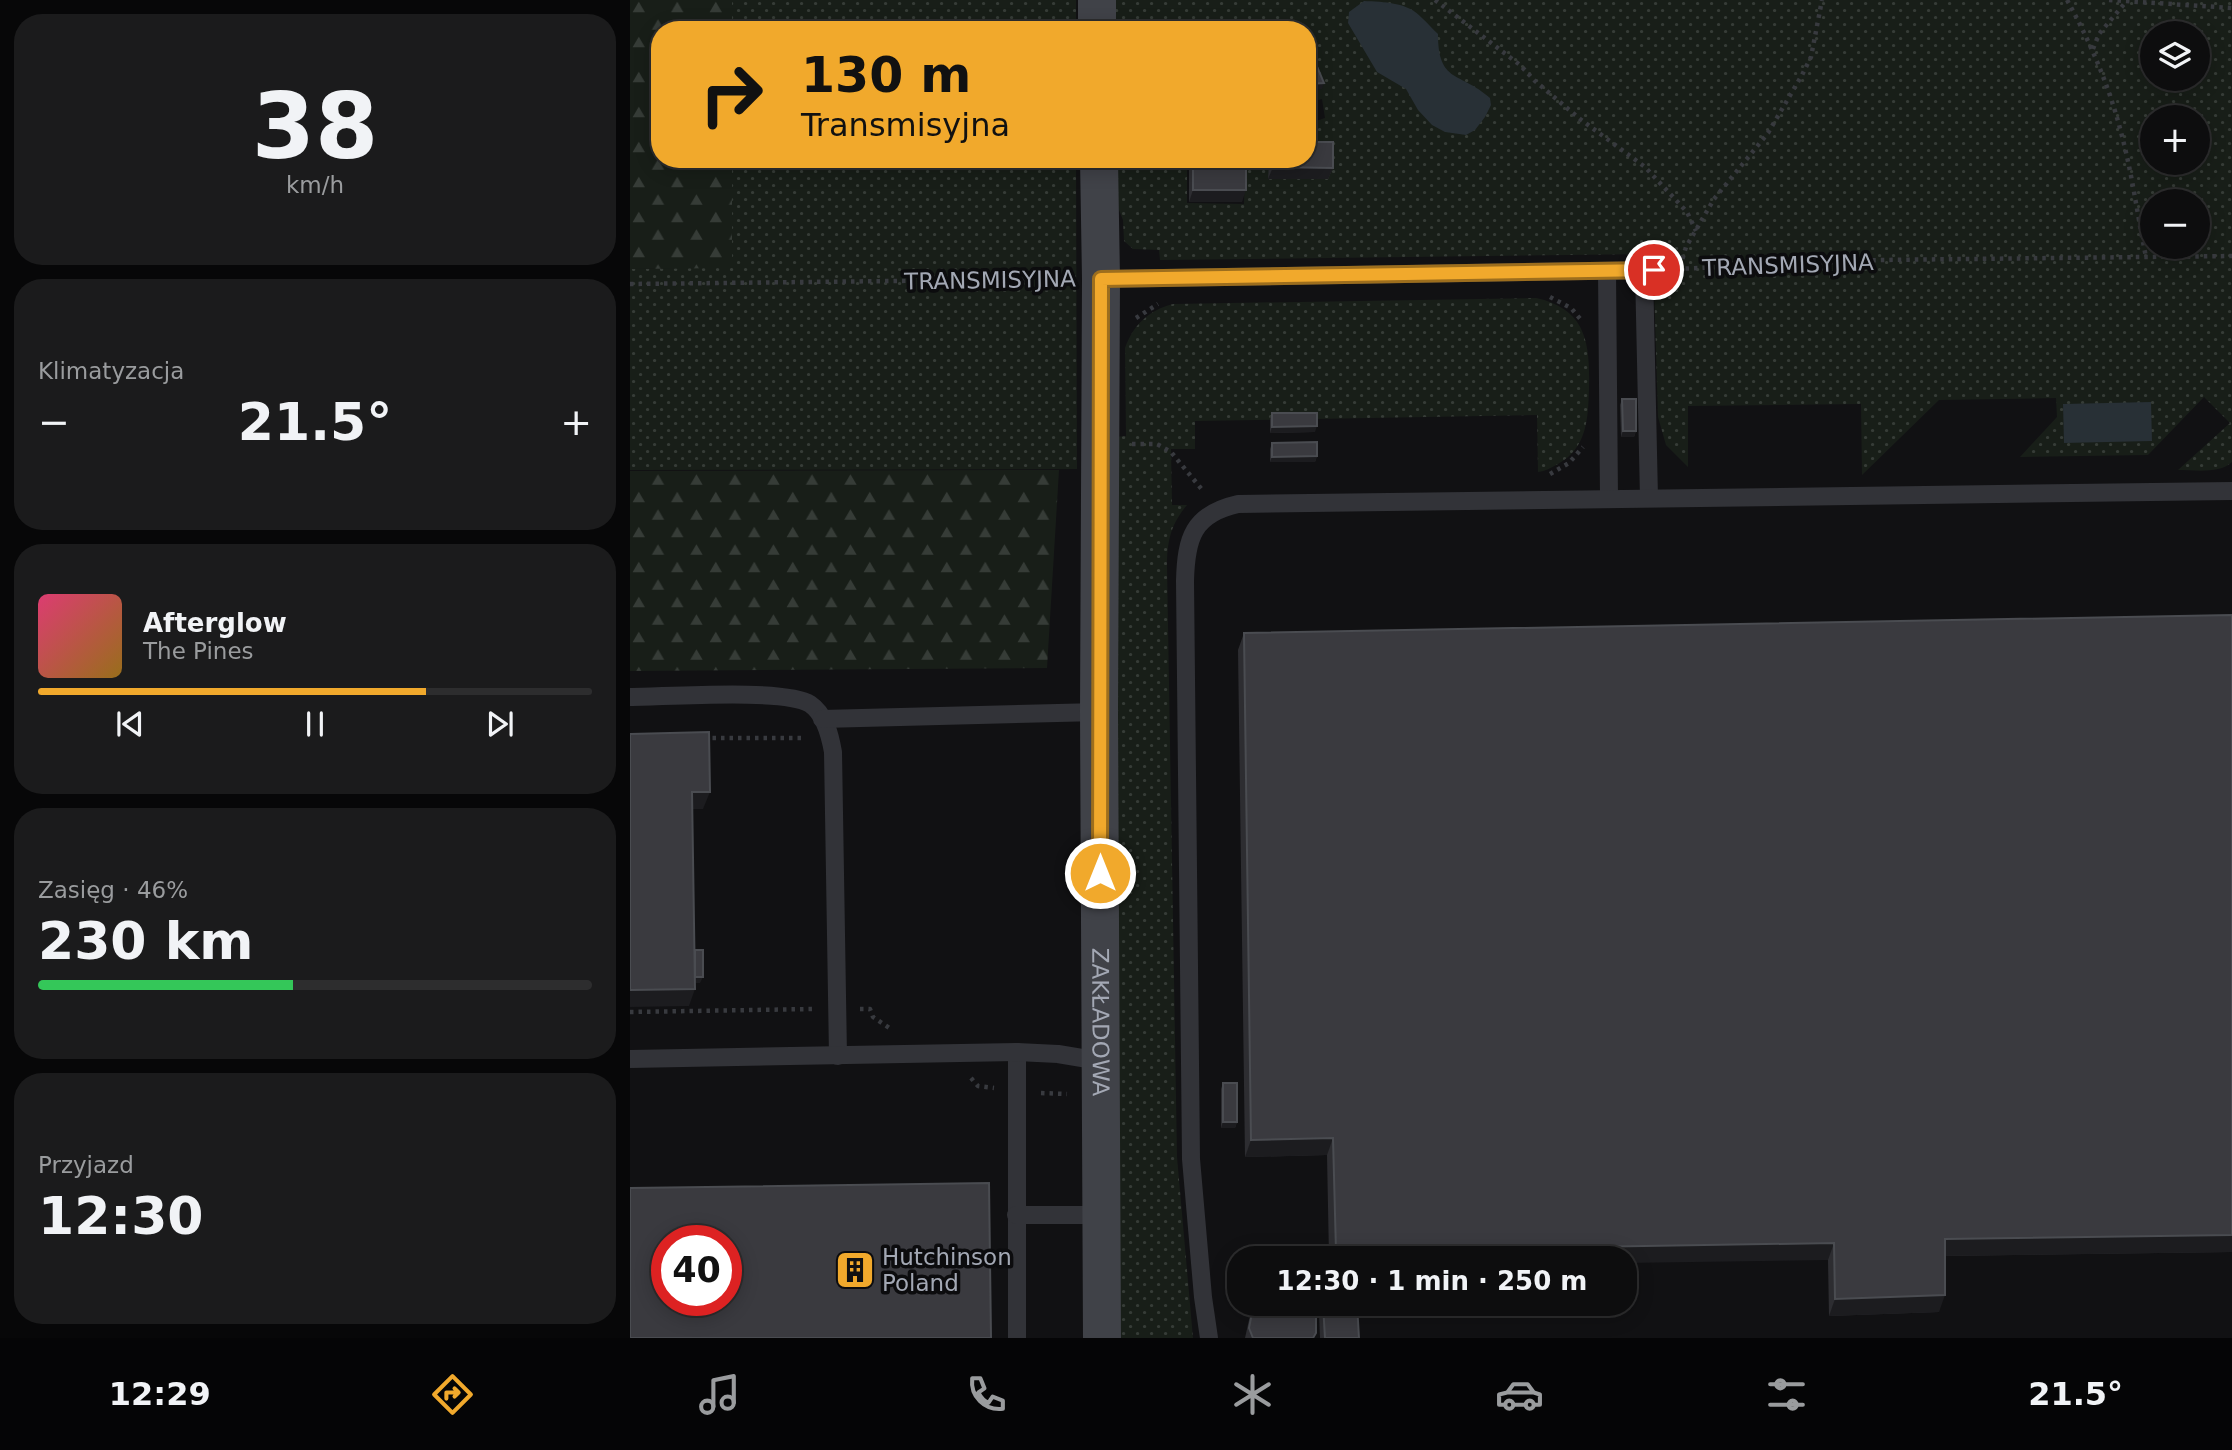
<!DOCTYPE html>
<html lang="pl">
<head>
<meta charset="utf-8">
<style>
  body { margin:0; font-family:"DejaVu Sans",sans-serif; background:#1b1b1c; color:#f1f3f6; height:100vh; display:flex; flex-direction:column; font-size:26px; white-space:nowrap }
  * { box-sizing:border-box; margin:0 }
  p { font-size:23px; color:#9a9c9e }
  .icon { flex:none; width:38px; height:38px; fill:none; stroke:currentColor; stroke-width:2; stroke-linecap:round; stroke-linejoin:round }
  .map { position:relative; flex:1; overflow:hidden }
  .drawer { display:flex; flex-direction:column; gap:14px; padding:14px; background:#070708; width:630px }
  .drawer>* { flex:none }
  .banner { position:absolute; left:21px; top:21px; width:665px; height:147px; border-radius:28px; box-shadow:0 4px 18px #0003,0 0 0 2px #2d2d2e; background:#f1a92c; color:#111; overflow:hidden }
  .fabs { position:absolute; left:1510px; top:21px; display:grid; gap:14px }
  .fabs a { display:grid; place-items:center; width:70px; height:70px; border-radius:50%; background:#0d0d0e; box-shadow:0 4px 18px #0003,0 0 0 2px #2d2d2e; font-size:35px }
  .speed { position:absolute; left:21px; top:1225px; display:flex; gap:14px; font-size:35px; font-weight:700; text-align:center }
  .speed>* { display:grid; place-content:center; width:91px; height:91px; border-radius:50%; background:#0d0d0e; box-shadow:0 4px 18px #0003,0 0 0 2px #2d2d2e; line-height:1 }
  .speed .limit { border:10px solid #d22; background:#fff; color:#111 }
  .pin { position:absolute; display:grid; place-items:center; width:60px; height:60px; color:#fff; margin:-30px; border:4px solid #fff; border-radius:50%; box-shadow:0 2px 7px #0007 }
  .me { position:absolute; width:77px; margin:-38px; rotate:0deg; stroke-linejoin:round; filter:drop-shadow(0 0 5px #0008) }
  .turn { display:flex; align-items:center; gap:24px; height:147px; padding:0 35px; font-size:32px }
  .turn .icon { width:91px; height:91px; stroke-width:2.5 }
  .turn b { display:block; font-size:49px; line-height:60px }
  .big { font-size:52px; font-weight:800; line-height:1.1 }
  .drawer .tile { flex:1; display:flex; flex-direction:column; justify-content:center; gap:10px; min-width:0; padding:0 24px; border-radius:28px; background:#1b1b1c }
  .drawer .dial { align-items:center; gap:0 }
  .dial b { font-size:91px; line-height:1 }
  .song { display:flex; align-items:center; gap:21px }
  .cover { width:84px; height:84px; border-radius:10px; background:linear-gradient(135deg,hsl(340 70% 55%),hsl(40 70% 35%)) }
  .played { height:7px; border-radius:4px; background:linear-gradient(90deg,#f1a92c 70%,#2d2d2e 70%) }
  .keys { display:flex; justify-content:space-around; direction:ltr }
  .heat { display:flex; justify-content:space-between; align-items:center; font-size:38px; direction:ltr }
  .charge { height:10px; border-radius:5px; background:linear-gradient(90deg,#34c759 46%,#2d2d2e 0) }
  .trip { position:absolute; left:597px; top:1246px; width:410px; height:70px; border-radius:28px; background:#0d0d0e; box-shadow:0 4px 18px #0003,0 0 0 2px #2d2d2e; font-weight:800; line-height:70px; text-align:center }
  .menu { display:flex; height:112px; justify-content:space-around; align-items:center; background:#050506; color:#9a9c9e }
  .menu .icon { width:49px; height:49px }
  .menu .selected { color:#f1a92c }
  .menu b { font-size:32px; color:#f1f3f6 }
  main { display:flex; flex:1; min-height:0 }
  .map>svg:first-child { display:block }
  .grass { fill:url(#grass-dots); fill-rule:evenodd }
  .forest { fill:url(#forest-firs) }
  .water { fill:#283036 }
  .lines { fill:none; stroke-linecap:round; stroke-linejoin:round }
  .path { stroke:#383a3f; stroke-width:4.5; stroke-dasharray:3.5 5; stroke-linecap:butt }
  .lane { stroke:#323338; stroke-width:18 }
  .secondary { stroke:#404248; stroke-width:38 }
  .wall { fill:#2d2d31 }
  .shaded-wall { fill:#1c1c1f }
  .building { fill:#3a3a3f; stroke:#4a4c51; stroke-width:2; fill-rule:evenodd }
  .route-casing { stroke:#9d6e1d; stroke-width:18 }
  .route { stroke:#f1a92c; stroke-width:12 }
  .labels { text-anchor:middle; dominant-baseline:central; stroke-width:7; stroke-linejoin:round; paint-order:stroke }
  .street-label { font-size:23px; fill:#a3a8b4; stroke:#0c0c0e }
  .poi-label { font-size:23px; fill:#a3a8b4; stroke:#0c0c0e; text-anchor:start }
</style>
</head>
<body>
<main>
<section class="drawer">
<div class="tile dial"><b>38</b><p>km/h</p></div>
<div class="tile"><p>Klimatyzacja</p>
<div class="heat"><a>−</a><b class="big">21.5°</b><a>+</a></div>
</div>
<div class="tile">
<div class="song"><i class="cover"></i><div><b>Afterglow</b><p>The Pines</p></div></div>
<div class="played"></div>
<div class="keys"><svg class="icon" aria-label="previous" viewBox="0 0 24 24"><path d="M18 5L8 12l10 7zM5 5v14"/></svg><svg class="icon" aria-label="pause" viewBox="0 0 24 24"><path d="M8 5v14M16 5v14"/></svg><svg class="icon" aria-label="next" viewBox="0 0 24 24"><path d="M6 5l10 7-10 7zM19 5v14"/></svg></div>
</div>
<div class="tile"><p>Zasięg · 46%</p><b class="big">230 km</b><div class="charge"></div></div>
<div class="tile"><p>Przyjazd</p><b class="big">12:30</b></div>
</section>
<div class="map">
<svg width="1602" height="1338" viewBox="0 0 1602 1338">
  <defs>
    <pattern id="grass-dots" width="8" height="8" patternUnits="userSpaceOnUse" patternTransform="scale(1.75)"><rect width="8" height="8" fill="#181e18"/><path d="M2 2h.1M6 6h.1" fill="none" stroke="#363c37" stroke-width="1.8" stroke-linecap="round"/></pattern>
    <pattern id="forest-firs" width="22" height="20" patternUnits="userSpaceOnUse" patternTransform="scale(1.75)"><rect width="22" height="20" fill="#181e18"/><path d="M5 1l3.5 6h-7zM16 11l3.5 6h-7z" fill="#363c37"/></pattern>
  </defs>
  <rect width="100%" height="100%" fill="#111113"/>
  <!-- grass -->
  <g class="grass">
    <rect x="102" y="0" width="344" height="30"/>
    <path d="M483,0H1602V462C1589,474 1566,470 1548,470L1600,423L1574,397L1518,455L1390,457L1427,417L1426,398L1309,400L1232,475L1231,404L1058,406V467L1036,445L1028,417L1023,254L530,260L529,250L503,249L494,241L493,220L489,210L484,162H496L499,159H557V203L614,204L615,159H677V124L695,118L692,99L677,103V30H483ZM1522,33H1568V79H1522ZM1522,117H1568V163H1522ZM1522,201H1568V247H1522Z"/>
    <path d="M102,159H446L447,469L0,470V269L102,267Z"/>
    <path d="M906,298C957,309 960,344 959,389C958,419 957,448 928,464C921,468 915,471 908,472L907,415L565,421V449H541L542,505H557C541,524 537,541 537,566L547,1157L563,1338H488L485,437L496,436L495,348C503,325 519,310 543,304Z"/>
  </g>
  <!-- forest -->
  <g class="forest">
    <path d="M0,0H102V30H30V159H102V268L0,269Z"/>
    <path d="M429,470L417,668L0,671V471Z"/>
  </g>
  <!-- water -->
  <g class="water">
    <path d="M734,1C754,2 778,2 792,18C798,23 802,29 808,34C808,84 830,71 860,98L861,105L855,117L845,130L836,135L815,132L802,125L788,110L776,89L747,72L718,23L719,12Z"/>
    <path d="M1521,402L1522,441L1434,443L1433,404Z"/>
  </g>
  <g class="lines">
    <!-- path -->
    <g class="path">
      <path d="M805,0L890,65L905,81L950,119L1015,167L1057,212L1066,231"/>
      <path d="M1437,0C1462,45 1481,91 1493,140C1503,179 1508,219 1516,257"/>
      <path d="M1479,0L1602,8"/>
      <path d="M1463,49L1469,34L1495,3"/>
      <path d="M1050,267L1056,247L1084,199L1138,133L1172,75L1181,57L1192,0"/>
      <path d="M1047,269L1249,260L1602,256"/>
      <path d="M0,284L439,279"/>
      <path d="M920,297L941,308L952,321"/>
      <path d="M506,318L528,304"/>
      <path d="M502,444H527L541,452L574,492"/>
      <path d="M920,474L939,463L953,447"/>
      <path d="M74,738H174"/>
      <path d="M230,1009H240L243,1017L261,1029"/>
      <path d="M0,1012L183,1009"/>
      <path d="M341,1078L348,1086L364,1088"/>
      <path d="M411,1093L437,1094"/>
    </g>
    <!-- lane -->
    <g class="lane">
      <path d="M1014,270L1019,498"/>
      <path d="M977,271L979,498"/>
      <path d="M471,279L1024,270"/>
      <path d="M0,697C35,697 155,688 180,704C195,714 200,735 203,752L208,1056"/>
      <path d="M192,719L469,712"/>
      <path d="M387,1052V1338"/>
      <path d="M0,1059L387,1052L428,1054L470,1061"/>
      <path d="M386,1215H472"/>
      <path d="M579,1338L573,1297L561,1159L555,581C556,538 563,514 608,504L1602,491"/>
    </g>
    <!-- secondary -->
    <g class="secondary">
      <path d="M467,0V30"/>
      <path id="s1" d="M469,159L471,279L469,712L472,1338"/>
    </g>
  </g>
  <!-- wall -->
  <g class="wall">
    <path d="M559,159H616L612,202H559Z"/>
    <path d="M640,159H677L703,168L698,179H638L639,163Z"/>
    <path d="M992,399L1006,431L1004,437H991L990,405Z"/>
    <path d="M642,413L685,432L640,433V419Z"/>
    <path d="M642,443L687,456L685,462H640V449Z"/>
    <path d="M1602,615V1252L1315,1256L1309,1312L1199,1316L1198,1260L994,1258H699L697,1155L615,1157L608,650L614,633Z"/>
    <path d="M593,1083L607,1122L605,1128H591V1089Z"/>
    <path d="M693,1304L729,1338H690L689,1314Z"/>
    <path d="M623,1308L686,1333L684,1338H615L619,1320Z"/>
  </g>
  <!-- shaded-wall -->
  <g class="shaded-wall">
    <path d="M694,83L692,89L677,90V84Z"/>
    <path d="M643,167L703,168L698,179H638Z"/>
    <path d="M563,190H616L612,202H559Z"/>
    <path d="M687,426L685,432L640,433L642,427Z"/>
    <path d="M993,431H1006L1004,437H991Z"/>
    <path d="M687,456L685,462H640L642,457Z"/>
    <path d="M62,792H80L73,809H56Z"/>
    <path d="M61,977H73L70,983H59Z"/>
    <path d="M65,989L59,1006L0,1007V990Z"/>
    <path d="M593,1122H607L605,1128H591Z"/>
    <path d="M703,1138L697,1155L615,1157L621,1140Z"/>
    <path d="M1602,1235V1252L1308,1256L1315,1239Z"/>
    <path d="M1204,1243L1198,1260L994,1263V1258H703L706,1251Z"/>
    <path d="M1315,1295L1309,1312L1199,1316L1205,1299Z"/>
  </g>
  <!-- building -->
  <g class="building">
    <path d="M677,43L694,83L677,84Z"/>
    <path d="M677,142H703V168L643,167V159H677Z"/>
    <rect x="563" y="159" width="53" height="31"/>
    <path d="M992,399H1006V431H993Z"/>
    <path d="M642,413H687V426L642,427Z"/>
    <path d="M687,442V456L642,457V443Z"/>
    <path d="M1602,615V1235L1315,1239V1295L1205,1299L1204,1243L706,1251L703,1138L621,1140L614,633Z"/>
    <path d="M79,732L80,792H62L65,989L0,990V734Z"/>
    <rect x="65" y="950" width="8" height="27"/>
    <rect x="593" y="1083" width="14" height="39"/>
    <path d="M359,1183L361,1338H0V1188ZM37,1241H96V1300H37Z"/>
    <path d="M627,1304H679L686,1316V1333L683,1338H623L619,1328L623,1308Z"/>
    <path d="M693,1304H727L729,1338H695Z"/>
  </g>
  <g class="lines">
    <!-- route casing -->
    <g class="route-casing">
      <path id="route" d="M470,873L471,279L1024,270"/>
    </g>
    <!-- route -->
    <use href="#route" class="route"/>
  </g>
  <!-- icons -->
  <defs>
    <g id="building-square" transform="scale(2.0125)"><rect x="-9" y="-9" width="18" height="18" rx="4" fill="#f1a92c" stroke="#0c0c0e"/><path d="M-4-6H4V6H1V3H-1V6H-4ZM-2.5-4.3h1.7v1.8h-1.7ZM.8-4.3h1.7v1.8H.8ZM-2.5-1h1.7V.8h-1.7ZM.8-1h1.7V.8H.8Z" fill="#111"/></g>
  </defs>
  <g fill-rule="evenodd">
    <use href="#building-square" x="225" y="1270"/>
  </g>
  <g class="labels">
    <!-- street labels -->
    <g class="street-label">
      <text transform="translate(1158 265) rotate(-2)">TRANSMISYJNA</text>
      <text transform="translate(360 280) rotate(-1)">TRANSMISYJNA</text>
      <text stroke="none"><textPath href="#s1" startOffset="863">ZAKŁADOWA</textPath></text>
    </g>
    <!-- poi labels -->
    <g class="poi-label">
      <text x="252" y="1257">Hutchinson<tspan x="252" dy="26">Poland</tspan></text>
    </g>
  </g>
</svg>
<div class="fabs">
<a><svg class="icon" aria-label="layers" viewBox="0 0 24 24"><path d="M12 4l9 5-9 5-9-5zM3 14l9 5 9-5"/></svg></a>
<a>+</a>
<a>−</a>
</div>
<div class="speed"><div class="limit">40</div></div>
<div class="pin" style="left:1024px;top:270px;background:#d93025"><svg class="icon" aria-label="arrive" viewBox="0 0 24 24"><path d="M6 21V4h12l-3 4 3 4H6"/></svg></div>
<svg class="me" style="left:470px;top:873px" viewBox="-20 -20 40 40"><circle r="17" fill="#f1a92c" stroke="#fff" stroke-width="3"/><path d="M0-11L8 9 0 5-8 9z" fill="#fff"/></svg>
<div class="trip">12:30 · 1 min · 250 m</div>
<div class="banner">
<div class="turn"><svg class="icon" aria-label="right" viewBox="0 0 24 24"><path d="M7 20v-9h11M14 6l5 5-5 5"/></svg><div><b>130 m</b>Transmisyjna</div></div>
</div>
</div>
</main>
<nav class="menu">
<b>12:29</b>
<svg class="icon selected" aria-label="directions" viewBox="0 0 24 24"><path d="M12 3l9 9-9 9-9-9zM9 14v-3h6M13 9l2 2-2 2"/></svg>
<svg class="icon" aria-label="music" viewBox="0 0 24 24"><path d="M9 18V5l10-2v13"/><circle cx="6" cy="18" r="3"/><circle cx="16" cy="16" r="3"/></svg>
<svg class="icon" aria-label="phone" viewBox="0 0 24 24"><path d="M5 4h4l2 5-3 2q2 4 5 5l2-3 5 2v4C11 20 4 13 5 4z"/></svg>
<svg class="icon" aria-label="climate" viewBox="0 0 24 24"><path d="M12 3v18M4 7l16 10M4 17L20 7"/></svg>
<svg class="icon" aria-label="car" viewBox="0 0 24 24"><path d="M5 17H2v-5l4-1 3-4h7l3 4 3 1v5h-3M9 17h6M6 11h13"/><circle cx="7" cy="17" r="2"/><circle cx="17" cy="17" r="2"/></svg>
<svg class="icon" aria-label="filters" viewBox="0 0 24 24"><path d="M4 7h16M4 17h16"/><circle cx="9" cy="7" r="2"/><circle cx="15" cy="17" r="2"/></svg>
<b>21.5°</b>
</nav>
</body>
</html>
